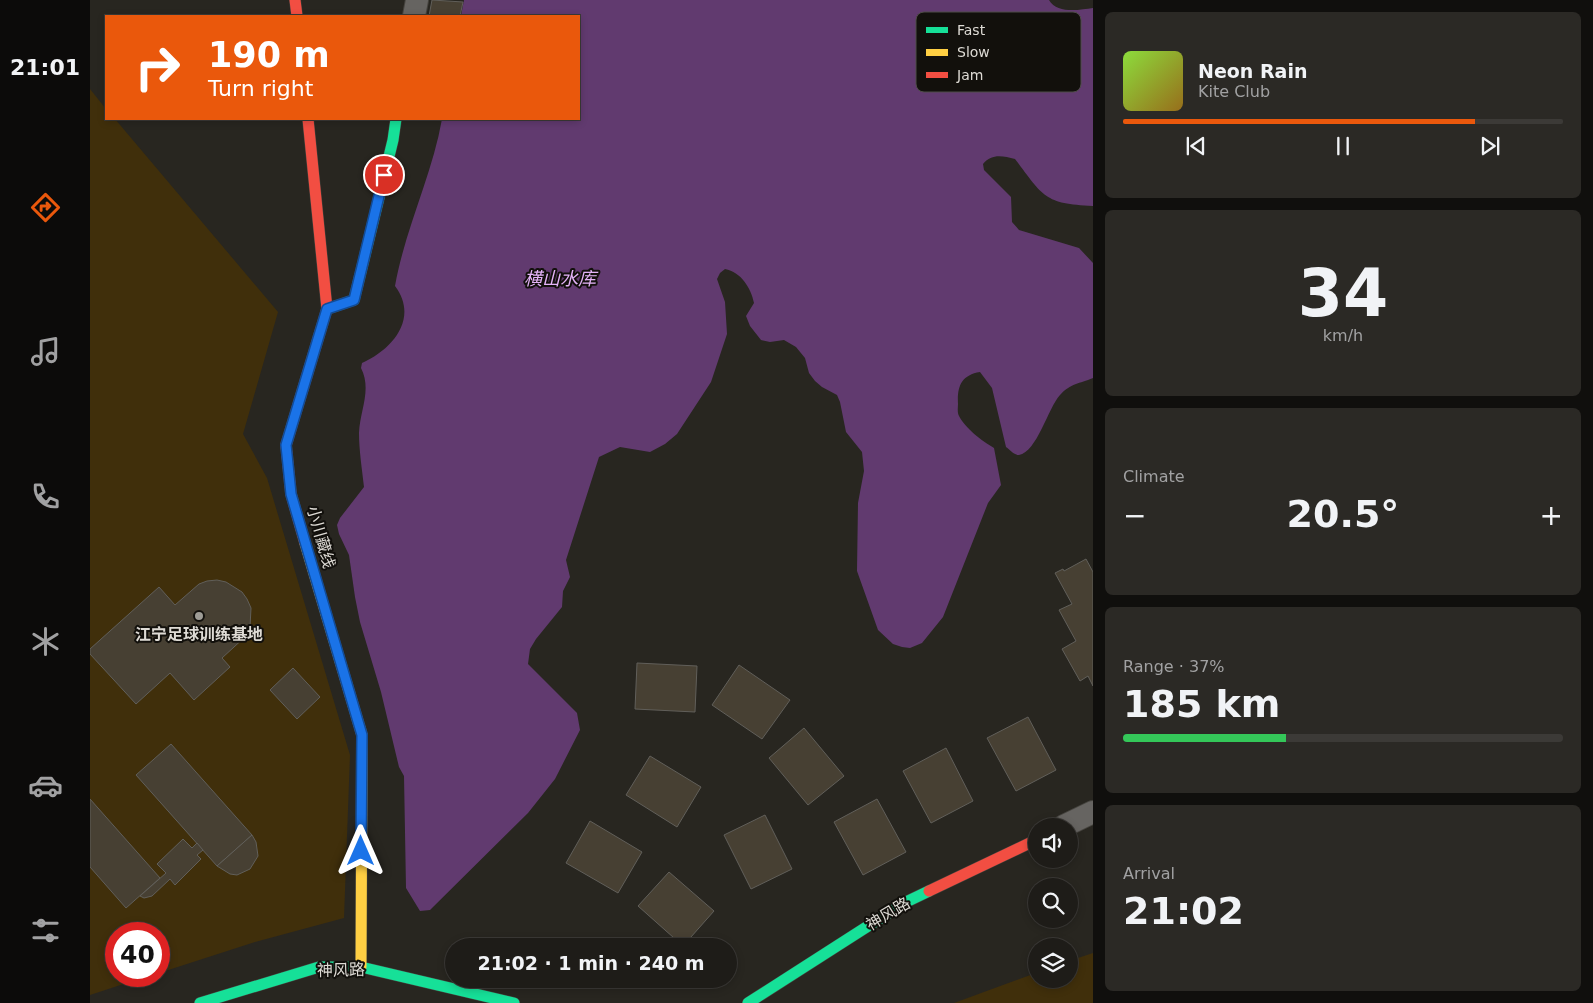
<!DOCTYPE html>
<html lang="en">
<head>
<meta charset="utf-8">
<style>
  body { margin:0; font-family:"DejaVu Sans","Noto Sans SC",sans-serif; background:#2b2925; color:#f1f3f6; height:100vh; display:flex; flex-direction:column; font-size:19px; white-space:nowrap }
  * { box-sizing:border-box; margin:0 }
  p { font-size:16px; color:#a1a1a2 }
  .icon { flex:none; width:28px; height:28px; fill:none; stroke:currentColor; stroke-width:2; stroke-linecap:round; stroke-linejoin:round }
  .map { position:relative; flex:1; overflow:hidden }
  .sheet { display:flex; flex-direction:column; gap:12px; padding:12px; background:#100f0d; width:500px }
  .sheet>* { flex:none }
  .guide { position:absolute; left:15px; top:15px; width:475px; height:105px; border-radius:0px; box-shadow:0 2px 8px #0003,0 0 0 1px #3c3a37; background:#ea580c; color:#fff; overflow:hidden }
  .controls { position:absolute; left:938px; top:818px; display:grid; gap:10px }
  .controls a { display:grid; place-items:center; width:50px; height:50px; border-radius:50%; background:#1e1c18; box-shadow:0 2px 8px #0003,0 0 0 1px #3c3a37; font-size:25px }
  .speed { position:absolute; left:15px; top:922px; display:flex; gap:10px; font-size:25px; font-weight:700; text-align:center }
  .speed>* { display:grid; place-content:center; width:65px; height:65px; border-radius:50%; background:#1e1c18; box-shadow:0 2px 8px #0003,0 0 0 1px #3c3a37; line-height:1 }
  .speed .limit { border:8px solid #d22; background:#fff; color:#111 }
  .pin { position:absolute; display:grid; place-items:center; width:42px; height:42px; color:#fff; margin:-21px; border:2px solid #fff; border-radius:50%; box-shadow:0 1px 5px #0007 }
  .me { position:absolute; width:55px; margin:-28px; rotate:0deg; stroke-linejoin:round; filter:drop-shadow(0 0 4px #0008) }
  .turn { display:flex; align-items:center; gap:18px; height:105px; padding:0 20px; font-size:22px }
  .turn .icon { width:65px; height:65px; stroke-width:2.5 }
  .turn b { display:block; font-size:35px; line-height:42px }
  .big { font-size:38px; font-weight:800; line-height:1.1 }
  .sheet .tile { flex:1; display:flex; flex-direction:column; justify-content:center; gap:8px; min-width:0; padding:0 18px; border-radius:8px; background:#2b2925 }
  .sheet .dial { align-items:center; gap:0 }
  .dial b { font-size:65px; line-height:1 }
  .song { display:flex; align-items:center; gap:15px }
  .cover { width:60px; height:60px; border-radius:8px; background:linear-gradient(135deg,hsl(90 70% 55%),hsl(40 70% 35%)) }
  .played { height:5px; border-radius:2px; background:linear-gradient(90deg,#ea580c 80%,#3c3a37 80%) }
  .keys { display:flex; justify-content:space-around; direction:ltr }
  .heat { display:flex; justify-content:space-between; align-items:center; font-size:28px; direction:ltr }
  .charge { height:8px; border-radius:4px; background:linear-gradient(90deg,#34c759 37%,#3c3a37 0) }
  .trip { position:absolute; left:355px; top:938px; width:292px; height:50px; border-radius:25px; background:#1e1c18; box-shadow:0 2px 8px #0003,0 0 0 1px #3c3a37; font-weight:800; line-height:50px; text-align:center }
  main { display:flex; flex:1; min-height:0 }
  .tabs { display:flex; flex-direction:column; width:90px; justify-content:space-around; align-items:center; background:#0c0b0a; color:#a1a1a2 }
  .tabs .icon { width:35px; height:35px }
  .tabs .on { color:#ea580c }
  .tabs b { font-size:22px; color:#f1f3f6 }
  .map>svg:first-child { display:block }
  .green { fill:#402f0b }
  .water { fill:#613a6f }
  .building { fill:#474033; stroke:#615f5a }
  .lines { fill:none; stroke-linecap:round; stroke-linejoin:round }
  .street-casing { stroke:#46443f; stroke-width:24 }
  .fast-casing { stroke:#46443f; stroke-width:12 }
  .slow-casing { stroke:#46443f; stroke-width:12 }
  .jam-casing { stroke:#46443f; stroke-width:12 }
  .street { stroke:#666461; stroke-width:22 }
  .fast { stroke:#16e098; stroke-width:11 }
  .slow { stroke:#ffcf43; stroke-width:11 }
  .jam { stroke:#f24e42; stroke-width:11 }
  .route-casing { stroke:#114b97; stroke-width:12 }
  .route { stroke:#1a73e8; stroke-width:9 }
  .poi-dot { fill:#9e9c96; stroke:#12100c; stroke-width:2 }
  .labels { text-anchor:middle; dominant-baseline:central; stroke-width:4; stroke-linejoin:round; paint-order:stroke }
  .street-label { font-size:16px; fill:#dedbd5; stroke:#12100c }
  .poi-label { font-size:16px; font-weight:bold; fill:#dedbd5; stroke:#12100c }
  .water-label { font-size:18px; font-style:italic; fill:#e4b3f8; stroke:#12100c }
  .key { fill:#12100c; stroke:#4f4d48; stroke-width:1 }
  .key-label { font-size:14px; fill:#dedbd5 }
</style>
</head>
<body>
<main>
<nav class="tabs">
<b>21:01</b>
<svg class="icon on" aria-label="directions" viewBox="0 0 24 24"><path d="M12 3l9 9-9 9-9-9zM9 14v-3h6M13 9l2 2-2 2"/></svg>
<svg class="icon" aria-label="music" viewBox="0 0 24 24"><path d="M9 18V5l10-2v13"/><circle cx="6" cy="18" r="3"/><circle cx="16" cy="16" r="3"/></svg>
<svg class="icon" aria-label="phone" viewBox="0 0 24 24"><path d="M5 4h4l2 5-3 2q2 4 5 5l2-3 5 2v4C11 20 4 13 5 4z"/></svg>
<svg class="icon" aria-label="climate" viewBox="0 0 24 24"><path d="M12 3v18M4 7l16 10M4 17L20 7"/></svg>
<svg class="icon" aria-label="car" viewBox="0 0 24 24"><path d="M5 17H2v-5l4-1 3-4h7l3 4 3 1v5h-3M9 17h6M6 11h13"/><circle cx="7" cy="17" r="2"/><circle cx="17" cy="17" r="2"/></svg>
<svg class="icon" aria-label="filters" viewBox="0 0 24 24"><path d="M4 7h16M4 17h16"/><circle cx="9" cy="7" r="2"/><circle cx="15" cy="17" r="2"/></svg>
</nav>
<div class="map">
<svg width="1003" height="1003" viewBox="0 0 1003 1003">
  <rect width="100%" height="100%" fill="#282620"/>
  <!-- green -->
  <g class="green">
    <path d="M0,89L16,109V119H25L188,312L153,434L177,478L260,755L254,918L165,942L69,973V934H26V976H58L0,995Z"/>
    <path d="M1003,953V1003H864L946,973V979H979V961Z"/>
  </g>
  <!-- water -->
  <path class="water" d="M374,0H959C967,14 989,10 1003,8V206C954,204 953,196 925,159C913,156 902,153 893,164L894,170L921,197L922,222L929,230L989,248L1003,263V378C989,384 981,383 970,395C958,408 947,452 929,455C924,455 920,450 916,447L902,388L890,372C871,375 867,387 868,404C868,407 867,412 869,416C875,428 892,441 904,448L911,485L898,503L853,617L832,643L820,648L812,647L803,644L788,630L767,571L768,503L774,471L772,452L756,432L750,402L747,395L732,387L725,381L719,373L715,358L706,347L694,340L680,342L671,340L660,326L656,316L664,303C661,288 651,272 635,269L630,273L627,279L635,302L637,334L621,382L587,434L575,444L560,452L530,447L509,457L476,560L480,577L473,591L472,607L446,639L440,649L438,664L487,713L490,730L465,779L438,813L340,910L330,911L316,888L314,776L309,767L291,692L270,622L265,597L259,555L249,534L247,525L250,518L274,487C272,469 269,450 269,433C270,410 282,390 271,368L272,363C303,349 329,318 305,286C315,229 342,176 352,119H489V16H371Z"/>
  <!-- building -->
  <g class="building">
    <path d="M342,0L373,2L370,16H339Z"/>
    <path d="M996,559L1003,572V686L998,676L990,681L972,649L986,641L969,610L982,604L965,573L973,569L974,571Z"/>
    <path d="M127,580L136,582L152,592L157,599L161,608L160,627L156,636L132,658L140,667L104,700L80,673L46,704L0,654V649L69,587L85,605L109,584L117,581Z"/>
    <path d="M547,663L607,666L605,712L545,709Z"/>
    <path d="M649,665L700,700L672,739L622,705Z"/>
    <path d="M203,668L230,697L207,719L180,690Z"/>
    <path d="M938,717L966,770L926,791L897,738Z"/>
    <path d="M714,728L754,776L718,805L679,758Z"/>
    <path d="M81,744L162,835L127,866L46,775Z"/>
    <path d="M856,748L883,801L841,823L813,771Z"/>
    <path d="M560,756L611,787L587,827L536,795Z"/>
    <path d="M0,799L70,878L36,908L0,867Z"/>
    <path d="M787,799L816,852L773,875L744,822Z"/>
    <path d="M675,815L702,869L661,889L634,835Z"/>
    <path d="M500,821L552,852L528,893L476,863Z"/>
    <path d="M162,835L166,842L168,856L160,869L147,875L140,874L127,866Z"/>
    <path d="M93,839L102,848L107,843L113,850L107,855L111,859L85,885L80,879L62,896L54,898L50,896L76,873L67,864Z"/>
    <path d="M579,872L624,911L593,946L548,906Z"/>
  </g>
  <g class="lines">
    <!-- street casing -->
    <g class="street-casing">
      <g id="street">
        <path d="M324,16L327,0"/>
        <path d="M974,826L1003,812"/>
      </g>
    </g>
    <!-- fast casing -->
    <g class="fast-casing">
      <g id="fast">
        <path d="M237,309L264,300L303,140L306,119"/>
        <path d="M110,1003L229,967H271L424,1003"/>
        <path d="M658,1003L814,903L839,891"/>
      </g>
    </g>
    <!-- slow casing -->
    <g class="slow-casing">
      <path id="slow" d="M215,543L272,735L271,967"/>
    </g>
    <!-- jam casing -->
    <g class="jam-casing">
      <g id="jam">
        <path d="M205,0L207,16"/>
        <path d="M215,543L201,494L196,445L237,309L218,119"/>
        <path d="M839,891L946,840"/>
      </g>
    </g>
    <!-- street -->
    <use href="#street" class="street"/>
    <!-- fast -->
    <use href="#fast" class="fast"/>
    <!-- slow -->
    <use href="#slow" class="slow"/>
    <!-- jam -->
    <use href="#jam" class="jam"/>
  </g>
  <g class="lines">
    <!-- route casing -->
    <g class="route-casing">
      <path id="route" d="M271,851L272,735L201,494L196,445L237,309L264,300L294,175"/>
    </g>
    <!-- route -->
    <use href="#route" class="route"/>
  </g>
  <!-- markers -->
  <circle class="poi-dot" cx="109" cy="616" r="5"/>
  <g class="labels">
    <!-- street labels -->
    <g class="street-label">
      <text transform="translate(231 537) rotate(74)">小川藏线</text>
      <text transform="translate(798 914) rotate(-31)">神风路</text>
      <text transform="translate(251 970) rotate(-1)">神风路</text>
    </g>
    <!-- poi labels -->
    <g class="poi-label">
      <text x="109" y="634">江宁足球训练基地</text>
    </g>
    <!-- water labels -->
    <g class="water-label">
      <text x="470" y="278">横山水库</text>
    </g>
  </g>
  <!-- legend -->
  <rect x="826" y="12" width="165" height="80" rx="8" class="key"/>
  <rect x="836" y="27" width="22" height="6" fill="#16e098"/>
  <rect x="836" y="49" width="22" height="7" fill="#ffcf43"/>
  <rect x="836" y="72" width="22" height="6" fill="#f24e42"/>
  <g class="key-label">
    <text x="867" y="35">Fast</text>
    <text x="867" y="57">Slow</text>
    <text x="867" y="80">Jam</text>
  </g>
</svg>
<div class="controls">
<a><svg class="icon" aria-label="sound" viewBox="0 0 24 24"><path d="M4 9h4l5-4v14l-5-4H4zM17 9q2 3 0 6"/></svg></a>
<a><svg class="icon" aria-label="search" viewBox="0 0 24 24"><circle cx="10" cy="10" r="6"/><path d="M15 15l6 6"/></svg></a>
<a><svg class="icon" aria-label="layers" viewBox="0 0 24 24"><path d="M12 4l9 5-9 5-9-5zM3 14l9 5 9-5"/></svg></a>
</div>
<div class="speed"><div class="limit">40</div></div>
<div class="pin" style="left:294px;top:175px;background:#d93025"><svg class="icon" aria-label="arrive" viewBox="0 0 24 24"><path d="M6 21V4h12l-3 4 3 4H6"/></svg></div>
<svg class="me" style="left:271px;top:851px" viewBox="-20 -20 40 40"><path d="M0-17L14 15 0 8-14 15z" fill="#1a73e8" stroke="#fff" stroke-width="4"/></svg>
<div class="trip">21:02 · 1 min · 240 m</div>
<div class="guide">
<div class="turn"><svg class="icon" aria-label="right" viewBox="0 0 24 24"><path d="M7 20v-9h11M14 6l5 5-5 5"/></svg><div><b>190 m</b>Turn right</div></div>
</div>
</div>
<section class="sheet">
<div class="tile">
<div class="song"><i class="cover"></i><div><b>Neon Rain</b><p>Kite Club</p></div></div>
<div class="played"></div>
<div class="keys"><svg class="icon" aria-label="previous" viewBox="0 0 24 24"><path d="M18 5L8 12l10 7zM5 5v14"/></svg><svg class="icon" aria-label="pause" viewBox="0 0 24 24"><path d="M8 5v14M16 5v14"/></svg><svg class="icon" aria-label="next" viewBox="0 0 24 24"><path d="M6 5l10 7-10 7zM19 5v14"/></svg></div>
</div>
<div class="tile dial"><b>34</b><p>km/h</p></div>
<div class="tile"><p>Climate</p>
<div class="heat"><a>−</a><b class="big">20.5°</b><a>+</a></div>
</div>
<div class="tile"><p>Range · 37%</p><b class="big">185 km</b><div class="charge"></div></div>
<div class="tile"><p>Arrival</p><b class="big">21:02</b></div>
</section>
</main>
</body>
</html>
